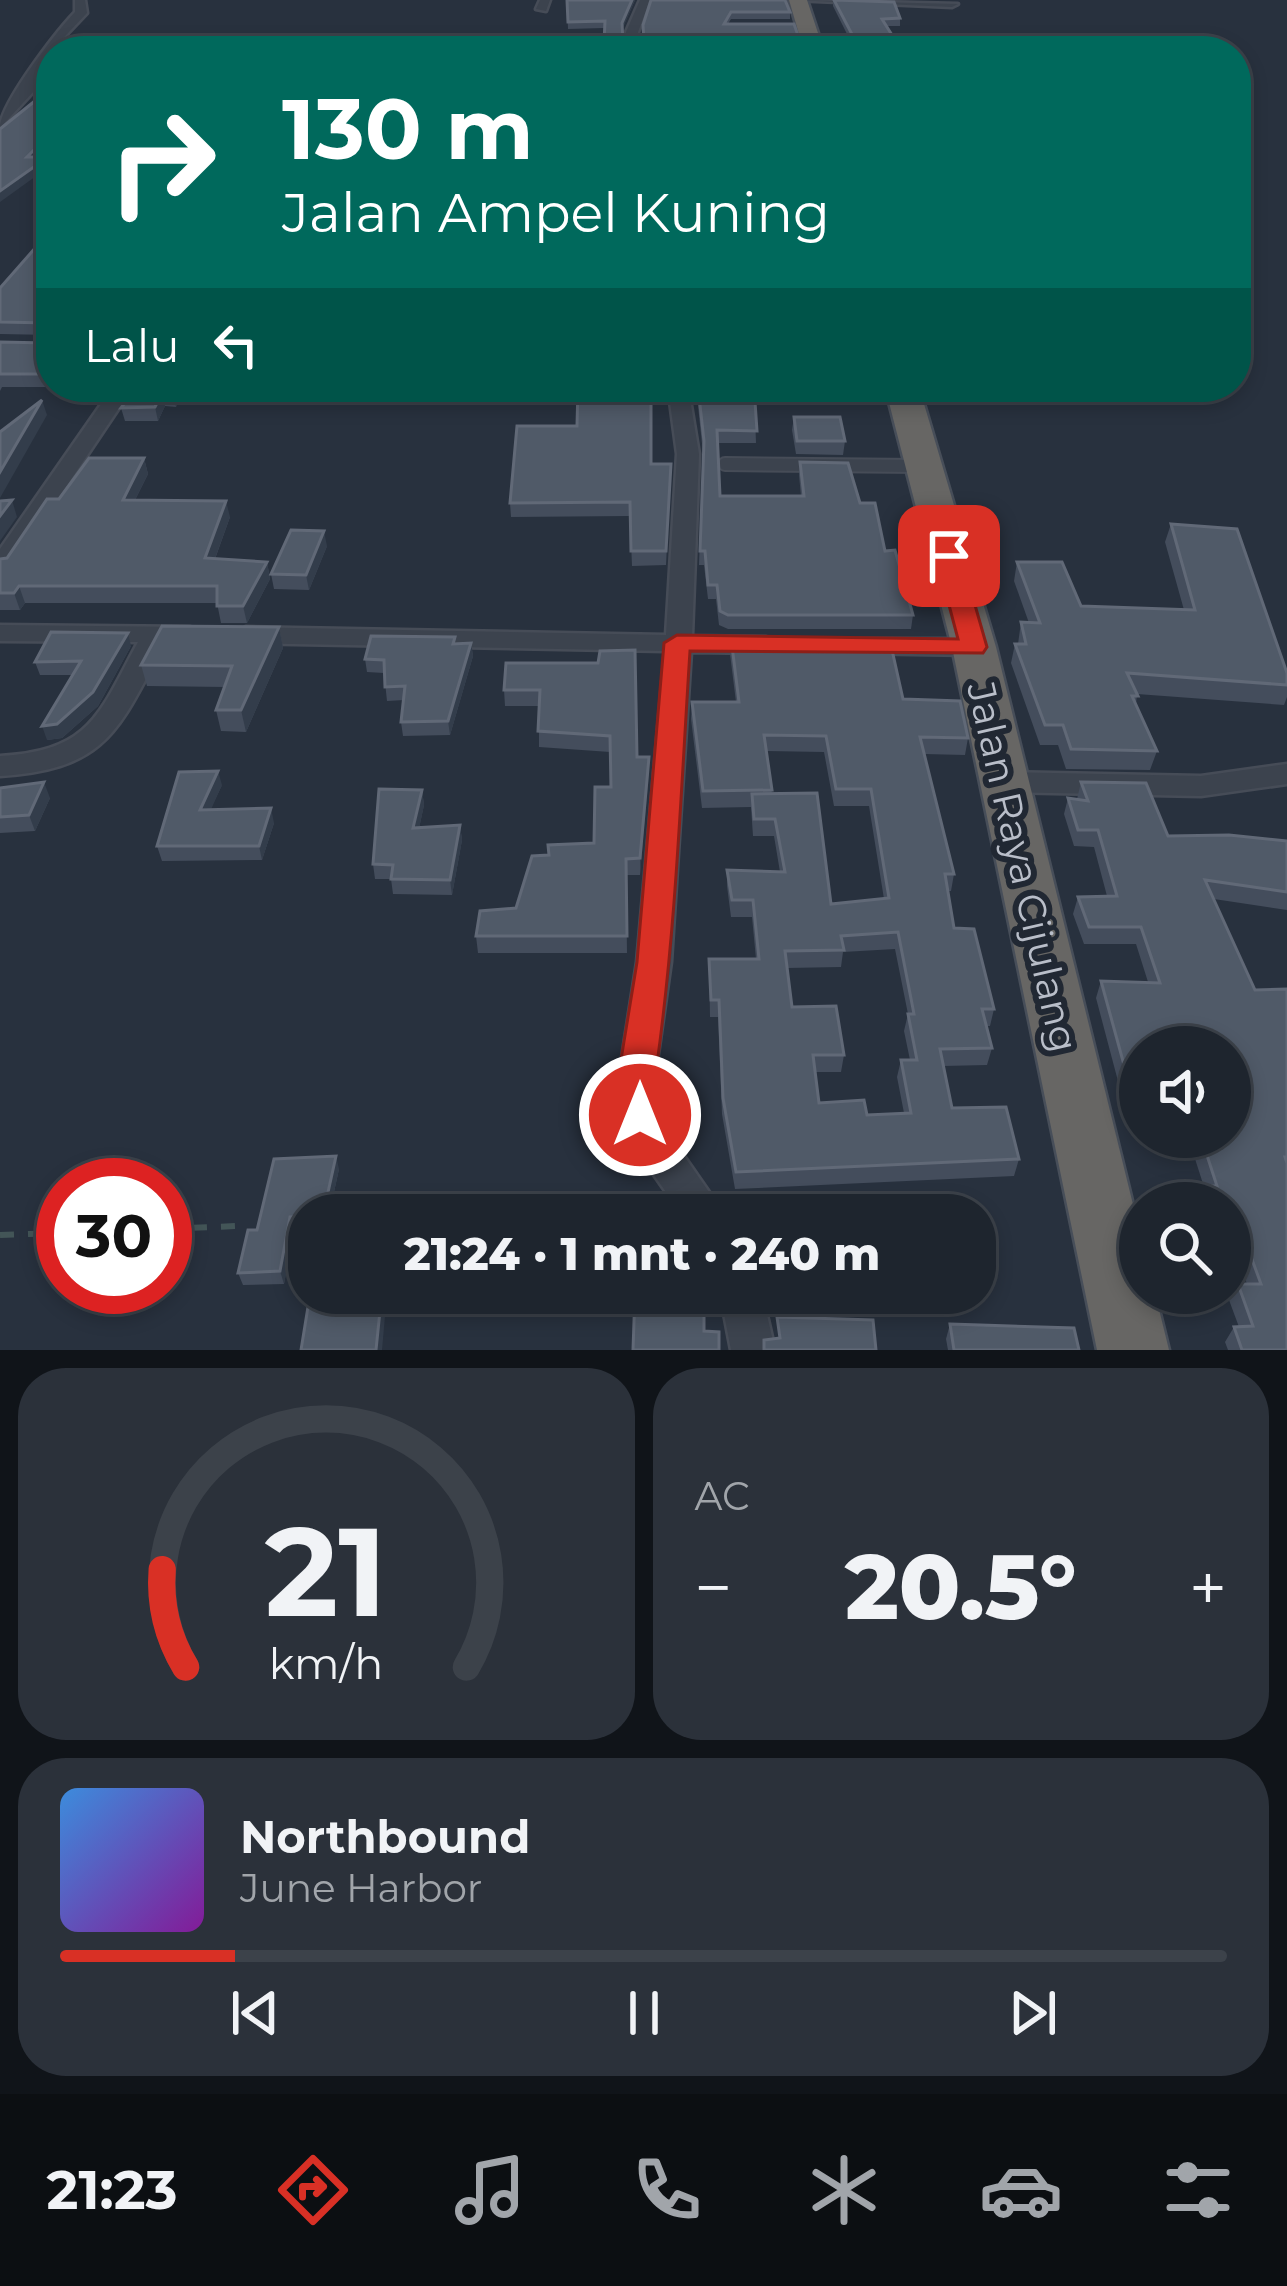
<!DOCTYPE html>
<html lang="id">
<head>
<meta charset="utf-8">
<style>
  body { margin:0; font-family:Montserrat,sans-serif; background:#2b313a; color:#f1f3f6; height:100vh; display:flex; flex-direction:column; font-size:45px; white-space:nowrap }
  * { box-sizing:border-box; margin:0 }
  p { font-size:39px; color:#a1a5aa }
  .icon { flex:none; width:66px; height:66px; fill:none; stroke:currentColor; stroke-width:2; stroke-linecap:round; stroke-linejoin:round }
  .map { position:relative; height:1350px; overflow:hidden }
  .drawer { display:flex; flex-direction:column; gap:18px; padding:18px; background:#101419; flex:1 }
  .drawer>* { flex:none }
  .top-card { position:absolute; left:36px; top:36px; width:1215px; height:366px; border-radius:48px; box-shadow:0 6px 18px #0003,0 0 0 3px #3c424a; background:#00695c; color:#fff; overflow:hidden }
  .controls { position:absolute; left:1119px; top:1026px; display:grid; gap:24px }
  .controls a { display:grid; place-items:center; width:132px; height:132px; border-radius:50%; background:#1e252e; box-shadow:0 6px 18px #0003,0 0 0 3px #3c424a; font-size:60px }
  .speed { position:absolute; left:36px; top:1158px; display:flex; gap:24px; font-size:60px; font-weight:700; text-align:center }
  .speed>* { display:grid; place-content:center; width:156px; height:156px; border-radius:50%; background:#1e252e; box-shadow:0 6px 18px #0003,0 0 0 3px #3c424a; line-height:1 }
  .speed .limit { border:18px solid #d22; background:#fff; color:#111 }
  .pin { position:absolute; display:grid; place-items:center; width:102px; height:102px; color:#fff; margin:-51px; border-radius:24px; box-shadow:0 6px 18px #0006 }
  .me { position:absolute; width:132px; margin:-66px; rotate:0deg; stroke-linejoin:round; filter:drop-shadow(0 0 9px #0008) }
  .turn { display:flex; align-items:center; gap:42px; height:252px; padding:0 48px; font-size:54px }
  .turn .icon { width:156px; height:156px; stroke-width:2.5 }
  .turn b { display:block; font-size:84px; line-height:102px }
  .then { display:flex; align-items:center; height:114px; padding:0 48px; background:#0003; gap:24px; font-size:45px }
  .big { font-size:90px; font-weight:800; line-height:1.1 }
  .drawer .widget { flex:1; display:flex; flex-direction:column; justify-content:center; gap:18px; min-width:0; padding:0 42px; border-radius:48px; background:#2b313a }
  .drawer .dial { align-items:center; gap:0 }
  .dial svg { height:312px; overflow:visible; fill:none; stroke:#3c424a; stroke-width:7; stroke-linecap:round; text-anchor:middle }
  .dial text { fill:#f1f3f6; stroke:none }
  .song { display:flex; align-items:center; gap:36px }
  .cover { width:144px; height:144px; border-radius:18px; background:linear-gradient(135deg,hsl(210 70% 55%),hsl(290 70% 35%)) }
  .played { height:12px; border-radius:6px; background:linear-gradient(90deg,#d93025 15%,#3c424a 15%) }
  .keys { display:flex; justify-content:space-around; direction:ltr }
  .heat { display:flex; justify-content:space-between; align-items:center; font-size:66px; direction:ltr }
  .drawer .tiles { flex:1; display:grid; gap:18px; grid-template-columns:1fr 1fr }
  .widget:last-child { grid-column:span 2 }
  .trip { position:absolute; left:288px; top:1194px; width:708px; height:120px; border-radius:48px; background:#1e252e; box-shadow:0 6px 18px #0003,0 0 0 3px #3c424a; font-weight:800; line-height:120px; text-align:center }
  .menu { display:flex; height:192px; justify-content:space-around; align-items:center; background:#0c0f12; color:#a1a5aa }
  .menu .icon { width:84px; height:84px }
  .menu .active { color:#d93025 }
  .menu b { font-size:54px; color:#f1f3f6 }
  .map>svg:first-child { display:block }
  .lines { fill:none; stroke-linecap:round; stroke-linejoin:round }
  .service-casing { stroke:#464c57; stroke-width:16 }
  .minor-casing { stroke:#464c57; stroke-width:5 }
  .trunk-casing { stroke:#474e59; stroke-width:5 }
  .path { stroke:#435557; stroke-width:6; stroke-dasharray:14 14; stroke-linecap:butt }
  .service { stroke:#3c434e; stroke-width:12 }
  .minor { fill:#3c434e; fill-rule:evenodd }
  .trunk { fill:#676664; fill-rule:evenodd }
  .wall { fill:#444d5c; fill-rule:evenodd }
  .shaded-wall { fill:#333d4b }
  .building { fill:#505a68; stroke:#616977; stroke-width:3; fill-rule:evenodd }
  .route { fill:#d93025; stroke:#8d1f18; stroke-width:3 }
  .labels { text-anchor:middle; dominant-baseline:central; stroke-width:12; stroke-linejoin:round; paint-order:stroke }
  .street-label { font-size:39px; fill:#b9bec9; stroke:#212833 }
</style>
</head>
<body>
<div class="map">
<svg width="1287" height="1350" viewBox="0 0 1287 1350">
  <rect width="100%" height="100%" fill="#28313e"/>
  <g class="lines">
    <!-- service casing -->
    <g class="service-casing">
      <path id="service" d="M725,464L918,466"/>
    </g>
    <!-- minor casing -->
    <g class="minor-casing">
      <g id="minor">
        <path d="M75,0H85L87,13L51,51L34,91L0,128C0,104 56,32 75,12Z"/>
        <path d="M540,0H550L546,11L536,9Z"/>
        <path d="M640,0H650L638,32L640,51H628L626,32Z"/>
        <path d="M793,0L958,4L952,7Z"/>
        <path d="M113,387H133L9,572L0,574V549Z"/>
        <path d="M668,387H688L699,454L692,636L766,637L779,645L766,653L691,652L671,962L654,1083L668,1133L725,1215H682L638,1152L618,1083L637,962L665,651L246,643L233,635L246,627L666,635L677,454Z"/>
        <path d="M0,625L190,627L203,635L190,643H165C118,730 108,769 0,776V756C91,751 99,714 138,642L0,641Z"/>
        <path d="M858,639H974L987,647L974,655L849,653L845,647L849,641Z"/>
        <path d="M1287,764V784L1201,796L1001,792L991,789L986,782L991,775L1001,772L1201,776Z"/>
        <path d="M720,1293H762L775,1350H731Z"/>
      </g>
    </g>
    <!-- trunk casing -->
    <g class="trunk-casing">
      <g id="trunk">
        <path d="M789,0H807L824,51H804Z"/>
        <path d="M885,387H919L996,647L1140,1233V1293H1155L1169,1350H1097L952,647Z"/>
      </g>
    </g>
    <!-- path -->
    <g class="path">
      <path d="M165,1229L236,1226"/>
      <path d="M0,1235L63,1233"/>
    </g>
    <!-- service -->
    <use href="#service" class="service"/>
    <!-- minor -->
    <use href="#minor" class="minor"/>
    <!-- trunk -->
    <use href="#trunk" class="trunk"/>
  </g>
  <!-- wall -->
  <g class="wall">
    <path d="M567,0H635L622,29L623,50L604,51V28L568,29Z"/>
    <path d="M651,0L790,12V19H731L728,24L802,47L825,48L850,40L833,6V0L900,18V26H887L902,51L644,50L643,25Z"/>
    <path d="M51,230V335L0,334V288Z"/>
    <path d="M51,337V387H2L0,391V342L47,343Z"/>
    <path d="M137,387H204L198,395L181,394L176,407L165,406L158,421H125L121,408Z"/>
    <path d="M385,387H426L385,389Z"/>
    <path d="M528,387H651V464H671L666,565L632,566L630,516L511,517L510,503L577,426L578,388L528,389Z"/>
    <path d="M696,387H754L756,443H718L720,496H801L799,475L800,462L860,503L885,551L913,615L911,629H728L719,625L716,599H708L704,565H699L703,453Z"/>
    <path d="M794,417L845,441L843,455L796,454L792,430Z"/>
    <path d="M144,458L148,474L135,500L230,517L215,559L267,562L270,579L247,623H221L217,603H25L20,610H0V559L7,558L59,499Z"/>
    <path d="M1171,524L1287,673V697L1284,705L1137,694L1136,704L1157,751L1150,770L1066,769L1058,745H1040L1011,663L1015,644H1018L1021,622L1029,623L1014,581L1017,562L1081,606L1184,610L1165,542Z"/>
    <path d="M327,546L309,590L274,589L271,574Z"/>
    <path d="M279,627L283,648L246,732L221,731L216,710L225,687L147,686L141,665Z"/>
    <path d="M731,638L903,699L968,738L965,755L924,754L954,874L951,891H948L954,928L994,1009L990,1026H986L992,1048L987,1065L943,1066L952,1108L1019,1159L1014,1176L735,1189L722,1114L718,1017H710L709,959H756L752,917H731L727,886V870L780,872L774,836H753L751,807L702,808L691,719L692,702H736L730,654ZM766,751L824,752L834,806H869L884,899L831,904L772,794ZM895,949L908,1014L904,1031L910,1060H901L897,1077L904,1113L867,1115L819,1103L815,1072H841L844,1055L792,1007L787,968L841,967L843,952Z"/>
    <path d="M471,643L473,656L450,735L403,736L401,722L404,700L387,701L384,673L367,672L365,659L456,644Z"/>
    <path d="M131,646L98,706L62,738L47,740L72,675H40L35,662Z"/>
    <path d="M598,663L637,757H649L640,875H626L627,953H478L476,936L516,908L549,855L594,843L611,787L610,752L539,747V706H505L504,690Z"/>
    <path d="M1081,782L1168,836L1287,841V910L1214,899L1255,990L1287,989V1350H1228L1225,1342L1234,1327H1239L1229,1300L1238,1284H1247L1234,1249H1230V1203H1199L1205,1190L1188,1137H1230V1047H1140V1101L1123,1100L1096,998L1101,981L1148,982L1136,944H1084L1073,914L1078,897L1107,896L1094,847L1074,846L1064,814L1068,798L1077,799Z"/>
    <path d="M222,785L210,810L274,823L262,860L162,861L157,846Z"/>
    <path d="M0,788L50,798L35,831L0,833Z"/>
    <path d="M422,790L424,805L419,828L460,825L462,840L452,895L393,894L391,879H375L373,864Z"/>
    <path d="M339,1169L329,1215H309V1229L294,1230L284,1284L243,1285L238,1273L257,1230Z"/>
    <path d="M545,1293H704V1331L719,1350L635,1306L546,1305Z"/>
    <path d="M950,1324L1079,1350H948L946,1339Z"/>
  </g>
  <!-- shaded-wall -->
  <g class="shaded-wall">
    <path d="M632,0H635L622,30V23Z"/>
    <path d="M51,133V144L29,166L27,157Z"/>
    <path d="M48,157L50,166L0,202V191Z"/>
    <path d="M176,387H180L181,394L176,407L173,394Z"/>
    <path d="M162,393L165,406L158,421L155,407Z"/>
    <path d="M42,400L47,415L0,498V472Z"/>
    <path d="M144,458L148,474L127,516L123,500Z"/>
    <path d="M12,500L17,517L0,541V516Z"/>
    <path d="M226,501L230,517L209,575L205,558Z"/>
    <path d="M324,531L327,546L309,590L306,575Z"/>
    <path d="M267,562L270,579L247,623L243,606Z"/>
    <path d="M19,586L25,603L20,610L14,593Z"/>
    <path d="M279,627L283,648L246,732L241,710Z"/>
    <path d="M128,633L131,646L98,706L62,738L47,740L42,726Z"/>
    <path d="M471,643L473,656L450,735L448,721Z"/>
    <path d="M649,757V774L640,875V858Z"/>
    <path d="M218,771L222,785L204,825L200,810Z"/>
    <path d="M44,782L50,798L35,831L29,815Z"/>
    <path d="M422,790L424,805L416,843L413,828Z"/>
    <path d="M271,808L274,823L262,860L259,846Z"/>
    <path d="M460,825L462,840L452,895L450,880Z"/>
    <path d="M336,1156L339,1169L329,1215H323Z"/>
    <path d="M290,1217L294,1230L284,1284L280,1271Z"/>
    <path d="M381,1301L385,1316L382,1350H376Z"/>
  </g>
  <!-- building -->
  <g class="building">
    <path d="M567,0H632L622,23L623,43H604L605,21L568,22Z"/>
    <path d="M651,0H785L790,12H731L724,24H794L802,47L825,48L828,40H855L834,0L894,2L900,18L882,19L902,51H653L652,43H644L643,25Z"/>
    <path d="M51,88V133L27,157H48L0,191V129Z"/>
    <path d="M51,230V320L49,323L0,322V288Z"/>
    <path d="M51,337V374H0V342L47,343Z"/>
    <path d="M137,387H176L173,394L162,393L155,407L121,408Z"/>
    <path d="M578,387H651V464H671L666,551H631L630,502L510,503L517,426H577Z"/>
    <path d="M698,387H754L757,431L717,430L720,496H804L800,462L848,463L860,503H875L885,551L895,550L913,615H728L720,611L717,585H708L705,551H700L704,441Z"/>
    <path d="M42,400L0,472V432Z"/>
    <path d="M794,417H840L845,441H797Z"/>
    <path d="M89,458H144L123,500L226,501L205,558L267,562L243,606H217V586H19L14,593H0V559L7,558L47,499H59Z"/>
    <path d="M12,500L0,516V501Z"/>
    <path d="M1171,524L1237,529L1287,673V685L1127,673L1138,696H1132L1157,751L1071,749L1063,725H1045L1015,644H1026L1021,622L1040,623L1017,562H1062L1081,606L1195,610Z"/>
    <path d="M291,530L324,531L306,575L271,574Z"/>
    <path d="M162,626L279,627L241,710H216L232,666L141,665Z"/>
    <path d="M51,632L128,633L93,692L57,724L42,726L81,661L35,662Z"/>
    <path d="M371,636L455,637L453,644L471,643L448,721L401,722L405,686L385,687L384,660L365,659Z"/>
    <path d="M731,638L890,641L903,699L960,701L968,738L920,737L954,874H945L954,928L974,929L994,1009H982L992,1048L940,1049L952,1108L1006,1107L1019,1159L736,1172L723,1098L719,1000H711L709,959H759L753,900H732L727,870L785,872L775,819H754L752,794L817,793L831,904L889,898L871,789H836L826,736L764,735L772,790L703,791L692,702H739ZM898,932L914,1014H908L917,1060H901L911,1113L867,1115L864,1100L819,1103L813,1055H844L836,1006L792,1007L785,951L844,950L841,936Z"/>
    <path d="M635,650L637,757H649L640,858L626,859L627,936H476L480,911L516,908L532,856L549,855L548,845L594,843L595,787H611L610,736L538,731L540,690H504L506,663H598L600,651Z"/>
    <path d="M218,771L200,810L271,808L259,846H157L179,772Z"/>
    <path d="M44,782L29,815L0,817V788Z"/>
    <path d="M1081,782L1146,783L1168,836L1229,835L1287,841V892L1205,880L1255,990L1287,989V1157H1285L1287,1163V1350H1242L1234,1327L1253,1326L1238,1284H1261L1242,1232H1230V1203H1213L1207,1186H1217L1201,1137H1230V1047H1140V1084L1129,1083L1101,981L1160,983L1141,927H1089L1078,897L1117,896L1098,830H1078L1068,798L1088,801Z"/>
    <path d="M379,789L422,790L413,828L460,825L450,880L391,879L393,865L373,864Z"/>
    <path d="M336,1156L323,1215L290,1217L280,1271L238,1273L248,1230H257L274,1159Z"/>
    <path d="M636,1211L691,1212V1215H636Z"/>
    <path d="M635,1293H704V1331L719,1332V1350H633Z"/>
    <path d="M381,1301L376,1350H301L308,1307Z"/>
    <path d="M777,1317L873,1320L876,1350H764V1340L780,1338Z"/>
    <path d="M950,1324L1074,1328L1079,1350H954Z"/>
  </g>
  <!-- route -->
  <path class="route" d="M949,549L961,556L987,647L983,653L690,651C681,790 676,927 657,1064C654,1085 663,1108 654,1127L640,1132L627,1127L617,1084L637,962L664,643L677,635L958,639L936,556Z"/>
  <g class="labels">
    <!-- street labels -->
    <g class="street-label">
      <text transform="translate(1023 867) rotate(77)">Jalan Raya Cijulang</text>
    </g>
  </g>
</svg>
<div class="controls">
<a><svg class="icon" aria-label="sound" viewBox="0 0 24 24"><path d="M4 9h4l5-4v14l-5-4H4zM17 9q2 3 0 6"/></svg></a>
<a><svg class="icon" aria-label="search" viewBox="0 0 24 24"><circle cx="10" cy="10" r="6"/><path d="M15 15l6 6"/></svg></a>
</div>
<div class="speed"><div class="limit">30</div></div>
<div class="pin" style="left:949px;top:556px;background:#d93025"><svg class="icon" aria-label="arrive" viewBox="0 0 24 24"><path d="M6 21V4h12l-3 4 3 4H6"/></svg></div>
<svg class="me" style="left:640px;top:1115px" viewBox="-20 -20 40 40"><circle r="17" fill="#d93025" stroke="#fff" stroke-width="3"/><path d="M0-11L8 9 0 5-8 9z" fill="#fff"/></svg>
<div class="trip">21:24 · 1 mnt · 240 m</div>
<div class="top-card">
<div class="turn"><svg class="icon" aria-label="right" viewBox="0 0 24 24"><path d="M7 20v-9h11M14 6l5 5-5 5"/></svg><div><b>130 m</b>Jalan Ampel Kuning</div></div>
<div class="then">Lalu<svg class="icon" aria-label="left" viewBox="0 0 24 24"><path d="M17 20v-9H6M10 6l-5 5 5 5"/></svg></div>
</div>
</div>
<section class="drawer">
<div class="tiles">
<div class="widget dial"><svg viewBox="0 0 100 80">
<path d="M14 69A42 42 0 1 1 86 69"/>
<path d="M14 69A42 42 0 0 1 8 44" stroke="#d93025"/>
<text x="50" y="56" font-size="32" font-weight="700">21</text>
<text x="50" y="72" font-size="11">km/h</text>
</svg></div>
<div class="widget"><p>AC</p>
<div class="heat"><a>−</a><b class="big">20.5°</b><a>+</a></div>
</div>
<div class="widget">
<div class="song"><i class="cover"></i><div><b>Northbound</b><p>June Harbor</p></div></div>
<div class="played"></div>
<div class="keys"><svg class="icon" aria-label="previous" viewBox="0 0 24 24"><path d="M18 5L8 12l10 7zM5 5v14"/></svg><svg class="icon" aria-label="pause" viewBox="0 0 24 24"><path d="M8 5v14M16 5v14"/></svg><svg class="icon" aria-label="next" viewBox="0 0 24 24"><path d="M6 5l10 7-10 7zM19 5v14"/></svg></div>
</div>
</div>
</section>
<nav class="menu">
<b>21:23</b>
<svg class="icon active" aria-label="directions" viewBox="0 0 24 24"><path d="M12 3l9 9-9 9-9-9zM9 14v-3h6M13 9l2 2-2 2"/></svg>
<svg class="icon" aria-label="music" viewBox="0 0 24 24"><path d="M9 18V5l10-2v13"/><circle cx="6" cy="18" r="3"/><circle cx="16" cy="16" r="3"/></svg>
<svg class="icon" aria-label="phone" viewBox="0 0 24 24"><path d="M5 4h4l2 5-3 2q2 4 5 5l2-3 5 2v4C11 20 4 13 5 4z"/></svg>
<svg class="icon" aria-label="climate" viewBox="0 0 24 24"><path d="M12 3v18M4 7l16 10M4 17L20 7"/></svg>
<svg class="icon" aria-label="car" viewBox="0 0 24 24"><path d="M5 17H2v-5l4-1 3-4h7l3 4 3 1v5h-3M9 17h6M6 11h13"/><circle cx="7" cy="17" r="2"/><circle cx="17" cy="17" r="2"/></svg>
<svg class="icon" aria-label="filters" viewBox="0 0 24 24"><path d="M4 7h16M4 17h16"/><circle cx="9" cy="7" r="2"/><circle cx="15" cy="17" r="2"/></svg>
</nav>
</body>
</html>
